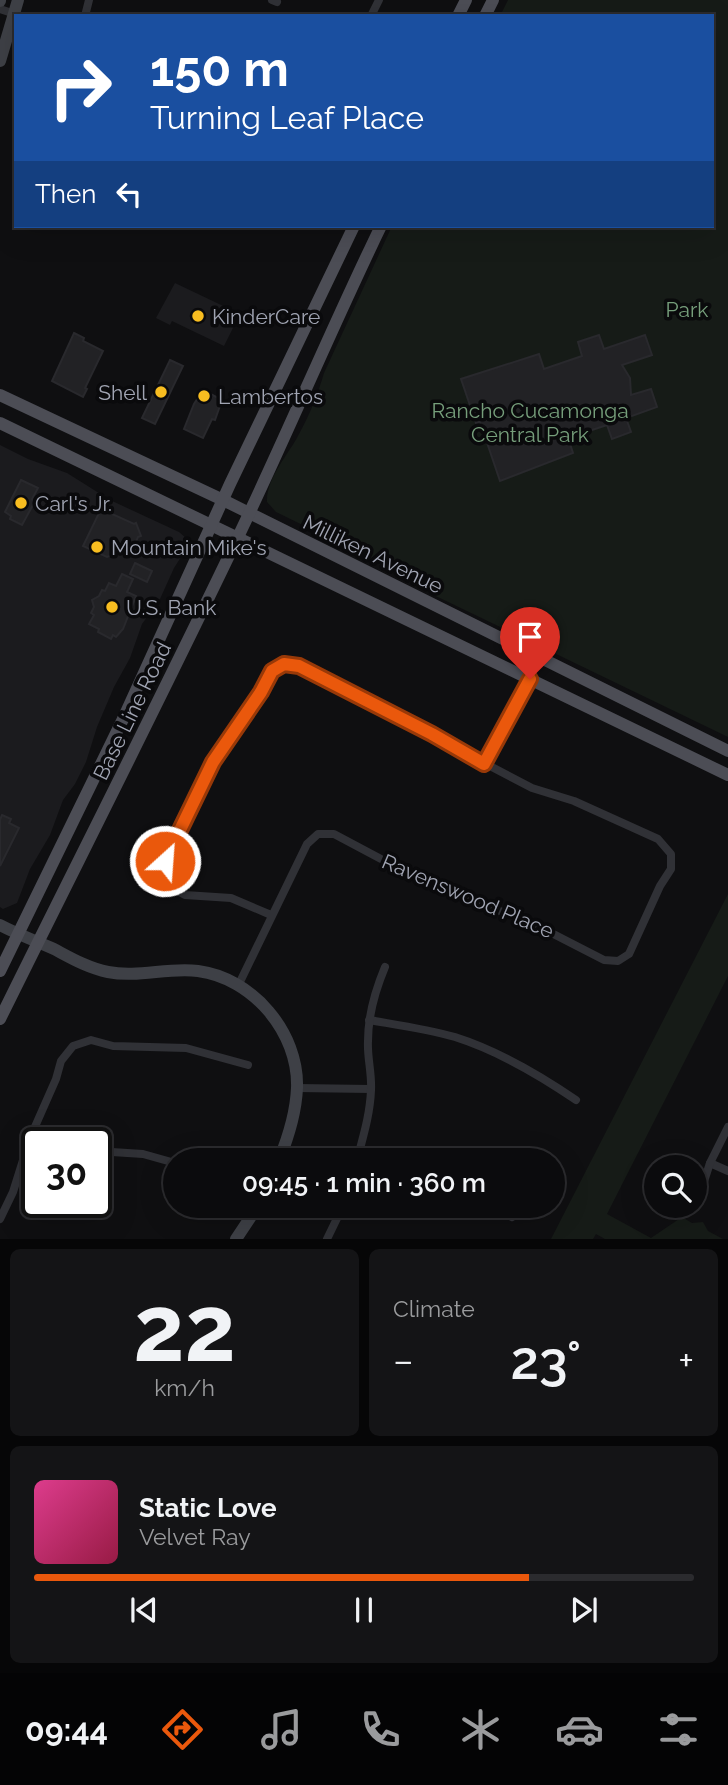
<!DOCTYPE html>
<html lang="en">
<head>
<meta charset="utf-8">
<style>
  body { margin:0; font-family:Raleway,sans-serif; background:#141416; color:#f1f3f6; height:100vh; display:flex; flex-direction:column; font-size:26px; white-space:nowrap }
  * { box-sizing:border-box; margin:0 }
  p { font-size:23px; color:#9a9b9d }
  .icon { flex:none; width:38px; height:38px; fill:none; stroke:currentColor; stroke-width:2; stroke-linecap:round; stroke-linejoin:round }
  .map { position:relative; height:1239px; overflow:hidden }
  .sheet { display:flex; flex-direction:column; gap:10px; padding:10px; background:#060607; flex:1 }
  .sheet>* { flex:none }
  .hud { position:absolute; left:14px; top:14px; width:700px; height:214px; border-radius:0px; box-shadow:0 7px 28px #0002,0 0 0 2px #2b2b2e; background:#1a4fa0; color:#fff; overflow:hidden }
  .controls { position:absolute; left:644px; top:1155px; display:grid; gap:14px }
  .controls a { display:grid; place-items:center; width:63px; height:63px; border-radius:50%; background:#0b0b0d; box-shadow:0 7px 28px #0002,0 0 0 2px #2b2b2e; font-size:35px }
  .speed { position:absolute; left:21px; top:1127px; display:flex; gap:14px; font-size:35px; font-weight:700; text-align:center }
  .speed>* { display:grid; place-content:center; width:91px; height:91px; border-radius:50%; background:#0b0b0d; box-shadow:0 7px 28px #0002,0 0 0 2px #2b2b2e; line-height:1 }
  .speed .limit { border:4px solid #111; border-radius:10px; background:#fff; color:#111 }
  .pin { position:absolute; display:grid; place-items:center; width:60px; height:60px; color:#fff; margin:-72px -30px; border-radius:50% 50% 50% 0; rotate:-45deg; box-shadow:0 0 7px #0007 }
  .pin .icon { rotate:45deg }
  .me { position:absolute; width:77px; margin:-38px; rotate:26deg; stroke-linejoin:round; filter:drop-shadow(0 0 5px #0008) }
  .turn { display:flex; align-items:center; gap:24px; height:147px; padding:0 21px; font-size:32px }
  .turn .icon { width:91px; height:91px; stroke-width:2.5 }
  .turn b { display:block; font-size:49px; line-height:60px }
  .then { display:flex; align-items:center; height:66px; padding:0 21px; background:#0003; gap:14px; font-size:26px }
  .big { font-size:52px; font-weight:600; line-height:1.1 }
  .sheet .card { flex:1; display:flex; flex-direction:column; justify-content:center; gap:10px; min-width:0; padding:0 24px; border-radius:10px; background:#141416 }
  .sheet .dial { align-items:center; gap:0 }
  .dial b { font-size:91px; line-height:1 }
  .song { display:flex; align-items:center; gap:21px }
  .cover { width:84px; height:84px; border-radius:10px; background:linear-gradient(135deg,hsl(330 70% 55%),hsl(340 70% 35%)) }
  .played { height:7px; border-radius:4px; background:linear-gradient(90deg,#ea580c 75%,#2b2b2e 75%) }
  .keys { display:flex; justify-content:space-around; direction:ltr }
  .heat { display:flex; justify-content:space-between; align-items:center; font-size:38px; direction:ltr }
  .sheet .tiles { flex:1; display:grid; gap:10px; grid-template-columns:1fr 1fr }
  .card:last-child { grid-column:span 2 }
  .trip { position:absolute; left:163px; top:1148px; width:402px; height:70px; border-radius:35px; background:#0b0b0d; box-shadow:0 7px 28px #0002,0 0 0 2px #2b2b2e; font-weight:600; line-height:70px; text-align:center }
  .tab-bar { display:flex; height:112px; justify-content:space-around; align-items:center; background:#040405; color:#9a9b9d }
  .tab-bar .icon { width:49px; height:49px }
  .tab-bar .current { color:#ea580c }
  .tab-bar b { font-size:32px; color:#f1f3f6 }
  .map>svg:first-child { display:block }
  .built { fill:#1b1b1e }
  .green { fill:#161b17 }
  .building { fill:#222225; stroke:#29292d; stroke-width:2 }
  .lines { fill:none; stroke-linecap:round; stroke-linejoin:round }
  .street { stroke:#303136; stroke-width:8 }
  .secondary { stroke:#3e4046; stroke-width:12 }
  .primary { stroke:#4c4d55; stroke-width:12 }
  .route-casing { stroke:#983908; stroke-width:18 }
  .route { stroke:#ea580c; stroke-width:12 }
  .poi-dot { fill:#f8bd20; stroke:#0a0a0c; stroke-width:2.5 }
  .labels { text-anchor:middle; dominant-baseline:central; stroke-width:7; stroke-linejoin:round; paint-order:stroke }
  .park-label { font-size:21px; fill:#769e7b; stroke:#0a0a0c }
  .poi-label { font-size:21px; fill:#a0a4b2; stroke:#0a0a0c; text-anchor:start }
  .street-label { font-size:21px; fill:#a0a4b2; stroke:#0a0a0c }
</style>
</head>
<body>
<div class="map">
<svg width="728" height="1239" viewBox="0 0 728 1239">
  <rect width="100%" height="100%" fill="#0f0f11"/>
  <!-- built -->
  <g class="built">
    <path d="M175,283L240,314L224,346L172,321L170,325L156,318Z"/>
    <path d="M0,445L28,459L67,473L110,500L179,532L187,539L188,546L174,568L160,599L142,624L130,658L114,687L97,727L86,762L75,784L63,800L50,835L30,869L17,903L3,909L0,907Z"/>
  </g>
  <!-- green -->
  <g class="green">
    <path d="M508,0H728V737L415,586L362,554L276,512L267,502C266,478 289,454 299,434C310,414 318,394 324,373L392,226H712V16H500Z"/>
    <path d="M728,894V976L607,1214L651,1238L682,1217L692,1223L703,1222L708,1231L723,1239H605L596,1234L593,1239H551Z"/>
  </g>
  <!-- building -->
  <g class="building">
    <path d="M74,333L84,338L83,341L103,351L85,388L87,389L83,397L52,381Z"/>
    <path d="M599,335L604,349L645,335L652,355L622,365L630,378L631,395L651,389L657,407L626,418L631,432L612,439L607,425L568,438L573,453L500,481L480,422L476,423L461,379L539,354L544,369L582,356L578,342Z"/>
    <path d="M170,360L183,366L155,424L142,418Z"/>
    <path d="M203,390L222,400L215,420L212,419L203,438L184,429L194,404Z"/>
    <path d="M21,480L38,488L32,499L34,503L22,525L10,519L11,516L5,512Z"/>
    <path d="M101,509L134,524L136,523L141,536L138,537L133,548L107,557L83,546Z"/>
    <path d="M135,563L152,571L147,582L130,574Z"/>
    <path d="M122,574L133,579L127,592L136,596L123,629L116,637L113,635L111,639L98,632L99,629L89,624L94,615L91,613L94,607L92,600L99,596L102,590L105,591L109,583L116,586Z"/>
    <path d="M2,815L11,819L9,823L19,828L0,866V820Z"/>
  </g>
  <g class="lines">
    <!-- street -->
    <g class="street">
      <path d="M272,0L277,2"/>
      <path d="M0,9L21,16"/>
      <path d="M85,16L89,0"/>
      <path d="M371,16L379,0"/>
      <path d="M484,764L530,679"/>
      <path d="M238,986L307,844L318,834H334L381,859L462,897L532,923L604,960L618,961L629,954L660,886L671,869V854L658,839L574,801L532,788L299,666L284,664L272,671L261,692L213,762L162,873L165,884L185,895L231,898L271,915"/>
      <path d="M369,1020C398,1025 427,1029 455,1037C499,1051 538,1074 576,1100"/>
      <path d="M297,1088L371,1089"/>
      <path d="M96,1151L143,1154L175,1163"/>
      <path d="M358,1157L372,1160"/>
      <path d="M357,1160C363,1137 370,1115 371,1090C372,1073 367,1057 368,1041C368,1014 375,991 385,967"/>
      <path d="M710,1163L728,1171"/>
      <path d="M488,1206L512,1217"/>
      <path d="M696,1206L710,1163L728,1127"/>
      <path d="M0,1219L13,1192L30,1138L56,1079L61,1061L73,1046L91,1040L113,1046L186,1048L248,1065"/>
      <path d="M327,1239L343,1206"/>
    </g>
    <!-- secondary -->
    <g class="secondary">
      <path d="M0,1V0"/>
      <path d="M0,61L18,0"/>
      <path d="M0,925C17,934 36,941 54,949C71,958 88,968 108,972C138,978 168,967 198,971C253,978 299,1033 297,1088C296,1112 288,1138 279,1160"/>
      <path d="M236,1239L258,1206"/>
    </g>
    <!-- primary -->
    <g class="primary">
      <path d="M458,16L466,0"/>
      <path d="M485,16L493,0"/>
      <path d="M0,395L223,500L728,751"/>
      <path d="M0,423L728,775"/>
      <path d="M0,971L123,719L230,484L354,226"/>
      <path d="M0,1019C79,859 160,700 237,539C287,435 331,329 381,226"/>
    </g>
  </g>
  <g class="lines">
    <!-- route casing -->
    <g class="route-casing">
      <path id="route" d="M165,861L213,762L261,692L272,671L284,664L299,666L432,734L484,764L530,679"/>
    </g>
    <!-- route -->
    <use href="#route" class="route"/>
  </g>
  <!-- markers -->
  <g class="poi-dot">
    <circle cx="198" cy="316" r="7"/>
    <circle cx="161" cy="392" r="7"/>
    <circle cx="204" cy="396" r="7"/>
    <circle cx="21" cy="503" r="7"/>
    <circle cx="97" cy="547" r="7"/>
    <circle cx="112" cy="607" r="7"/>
  </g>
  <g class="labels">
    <!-- park labels -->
    <g class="park-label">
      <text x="687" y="309">Park</text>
      <text x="530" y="410">Rancho Cucamonga<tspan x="530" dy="24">Central Park</tspan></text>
    </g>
    <!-- poi labels -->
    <g class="poi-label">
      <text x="212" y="316">KinderCare</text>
      <text x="147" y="392" text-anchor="end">Shell</text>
      <text x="218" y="396">Lambertos</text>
      <text x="35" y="503">Carl's Jr.</text>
      <text x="111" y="547">Mountain Mike's</text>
      <text x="126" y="607">U.S. Bank</text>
    </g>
    <!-- street labels -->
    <g class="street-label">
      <text transform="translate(373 554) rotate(26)">Milliken Avenue</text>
      <text transform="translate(132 711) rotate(-64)">Base Line Road</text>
      <text transform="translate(468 896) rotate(23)">Ravenswood Place</text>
    </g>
  </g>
</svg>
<div class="controls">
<a><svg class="icon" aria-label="search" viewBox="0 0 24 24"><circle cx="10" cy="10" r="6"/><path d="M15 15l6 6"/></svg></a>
</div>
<div class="speed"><div class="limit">30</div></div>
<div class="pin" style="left:530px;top:679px;background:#d93025"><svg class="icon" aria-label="arrive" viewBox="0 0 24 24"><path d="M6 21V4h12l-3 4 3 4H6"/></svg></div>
<svg class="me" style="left:165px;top:861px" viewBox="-20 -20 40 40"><circle r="17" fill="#ea580c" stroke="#fff" stroke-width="3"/><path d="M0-11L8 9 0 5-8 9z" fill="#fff"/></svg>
<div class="trip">09:45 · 1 min · 360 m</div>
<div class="hud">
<div class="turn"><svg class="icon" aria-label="right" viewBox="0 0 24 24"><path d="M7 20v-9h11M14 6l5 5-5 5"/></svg><div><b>150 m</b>Turning Leaf Place</div></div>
<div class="then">Then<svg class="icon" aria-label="left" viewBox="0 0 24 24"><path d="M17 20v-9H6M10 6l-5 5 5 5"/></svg></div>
</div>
</div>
<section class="sheet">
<div class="tiles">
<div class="card dial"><b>22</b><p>km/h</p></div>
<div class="card"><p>Climate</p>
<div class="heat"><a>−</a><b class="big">23°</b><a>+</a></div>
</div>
<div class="card">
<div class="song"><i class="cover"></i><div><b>Static Love</b><p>Velvet Ray</p></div></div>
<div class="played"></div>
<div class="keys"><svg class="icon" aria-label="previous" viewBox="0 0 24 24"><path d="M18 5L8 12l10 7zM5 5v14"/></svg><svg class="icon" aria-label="pause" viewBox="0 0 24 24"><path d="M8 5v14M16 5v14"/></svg><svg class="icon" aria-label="next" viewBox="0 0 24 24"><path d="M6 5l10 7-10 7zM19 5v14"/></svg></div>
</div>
</div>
</section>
<nav class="tab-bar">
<b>09:44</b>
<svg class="icon current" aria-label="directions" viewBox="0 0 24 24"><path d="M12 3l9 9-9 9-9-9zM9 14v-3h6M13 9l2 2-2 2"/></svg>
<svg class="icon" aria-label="music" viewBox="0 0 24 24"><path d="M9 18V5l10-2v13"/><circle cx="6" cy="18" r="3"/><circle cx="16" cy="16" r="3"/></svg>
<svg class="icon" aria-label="phone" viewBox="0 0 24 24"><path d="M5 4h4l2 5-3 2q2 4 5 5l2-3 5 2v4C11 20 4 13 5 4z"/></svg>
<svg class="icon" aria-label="climate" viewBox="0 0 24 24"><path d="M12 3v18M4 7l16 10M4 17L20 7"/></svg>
<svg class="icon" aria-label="car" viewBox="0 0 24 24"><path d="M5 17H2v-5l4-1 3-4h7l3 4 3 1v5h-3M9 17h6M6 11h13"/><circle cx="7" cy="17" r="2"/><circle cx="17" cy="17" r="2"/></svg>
<svg class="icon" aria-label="filters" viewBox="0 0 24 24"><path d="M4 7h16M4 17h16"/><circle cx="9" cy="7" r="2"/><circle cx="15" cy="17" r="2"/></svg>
</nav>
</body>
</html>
